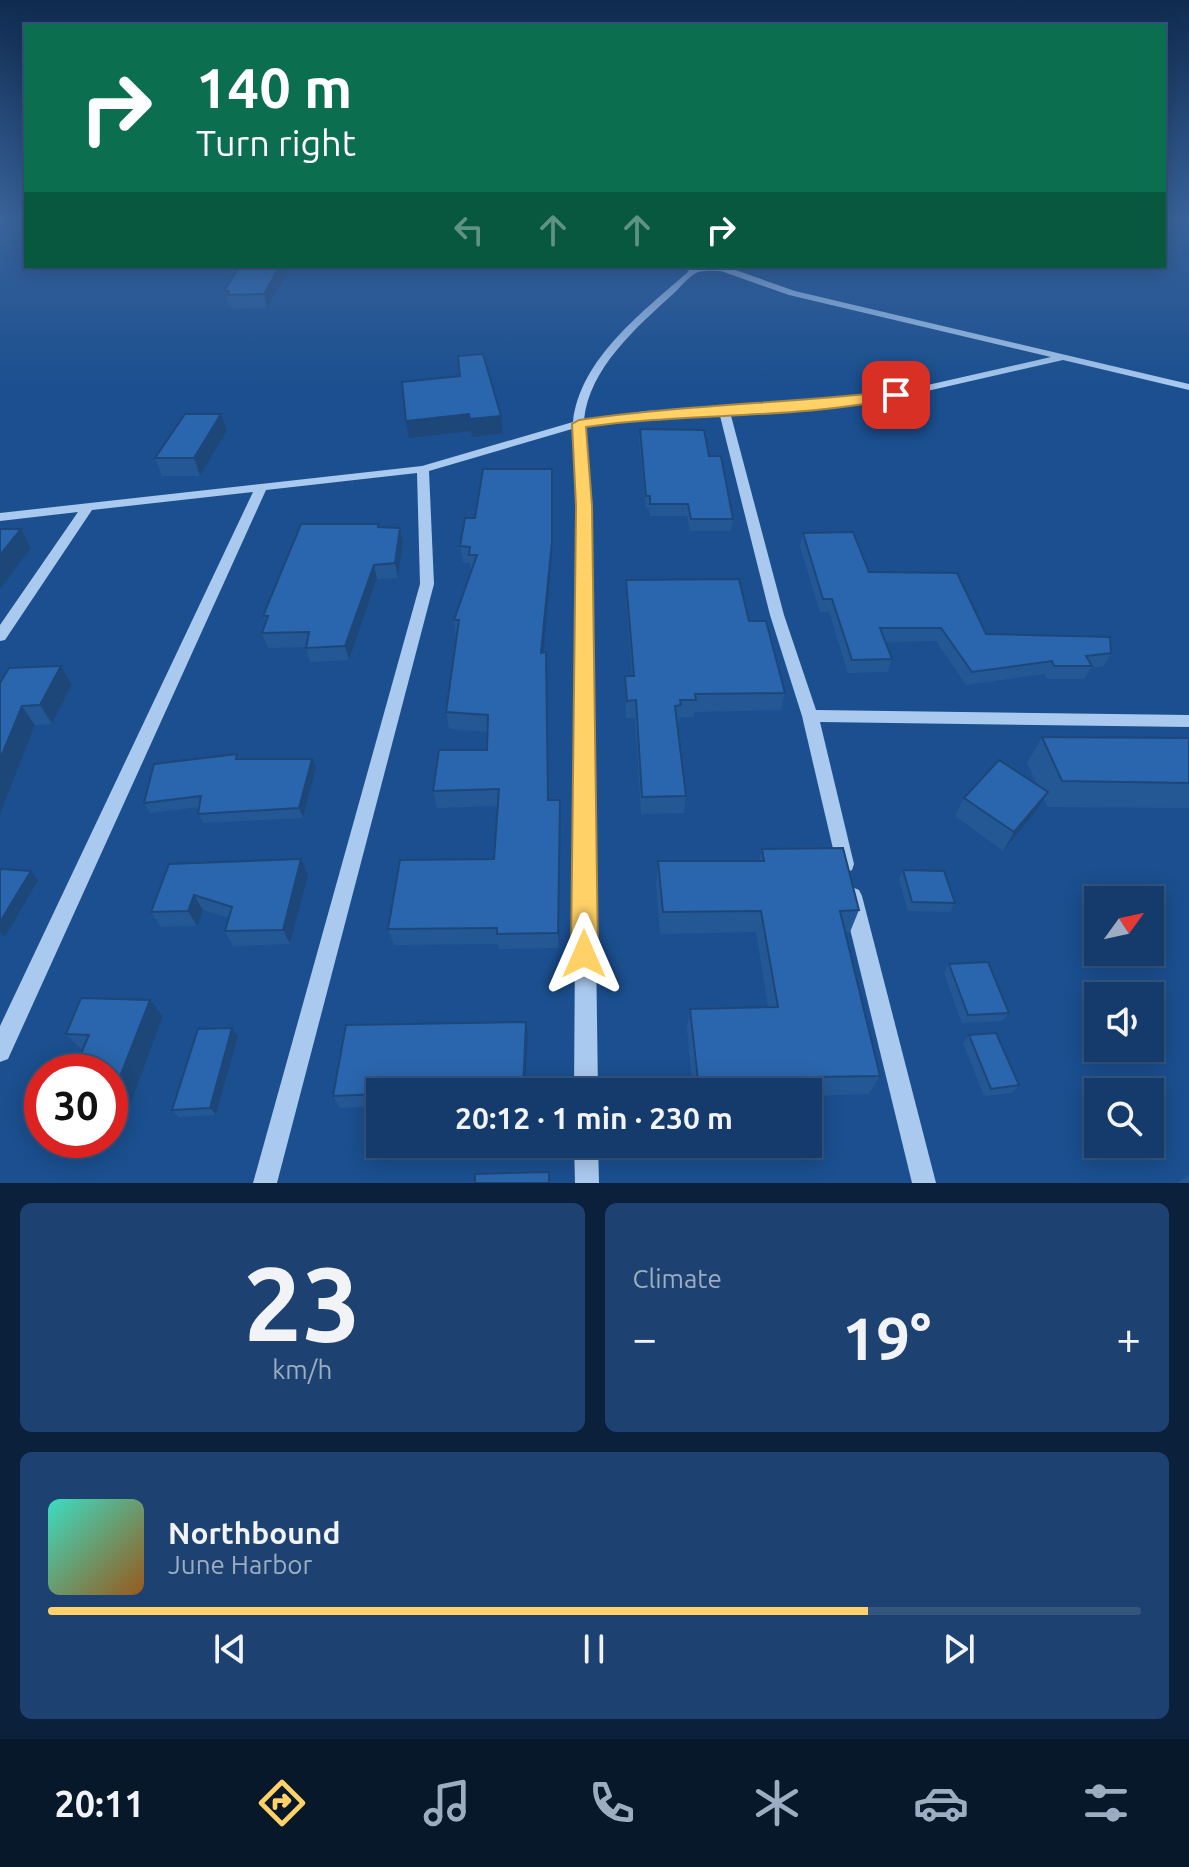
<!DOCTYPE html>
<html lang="en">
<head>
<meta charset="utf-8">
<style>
  body { margin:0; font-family:Ubuntu,sans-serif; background:#1d4271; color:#f1f3f6; height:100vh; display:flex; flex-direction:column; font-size:30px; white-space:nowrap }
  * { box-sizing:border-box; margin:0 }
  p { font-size:26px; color:#9dadc1 }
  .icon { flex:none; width:44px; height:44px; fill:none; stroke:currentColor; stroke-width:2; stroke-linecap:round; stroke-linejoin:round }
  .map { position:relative; height:1183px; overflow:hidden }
  .sheet { display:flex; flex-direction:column; gap:20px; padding:20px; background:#0b203b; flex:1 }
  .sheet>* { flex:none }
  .hud { position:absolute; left:24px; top:24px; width:1142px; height:244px; border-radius:0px; box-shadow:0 4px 20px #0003,0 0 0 2px #33557e; background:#0b6e4f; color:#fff; overflow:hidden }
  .needle { width:52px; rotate:57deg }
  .tools { position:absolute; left:1084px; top:886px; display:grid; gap:16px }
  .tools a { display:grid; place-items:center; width:80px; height:80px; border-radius:0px; background:#143b6b; box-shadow:0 4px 20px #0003,0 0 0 2px #33557e; font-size:40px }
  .speed { position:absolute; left:24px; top:1054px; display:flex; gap:16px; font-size:40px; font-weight:700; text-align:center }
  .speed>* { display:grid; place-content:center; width:104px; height:104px; border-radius:50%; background:#143b6b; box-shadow:0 4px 20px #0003,0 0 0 2px #33557e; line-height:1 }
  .speed .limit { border:12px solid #d22; background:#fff; color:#111 }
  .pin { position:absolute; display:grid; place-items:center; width:68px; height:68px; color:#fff; margin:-34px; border-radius:16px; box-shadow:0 4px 12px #0006 }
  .me { position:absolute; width:88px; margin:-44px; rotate:0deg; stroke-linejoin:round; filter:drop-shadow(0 0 6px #0008) }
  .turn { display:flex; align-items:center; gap:28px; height:168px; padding:0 40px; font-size:36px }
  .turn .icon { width:104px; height:104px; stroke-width:2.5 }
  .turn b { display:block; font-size:56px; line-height:68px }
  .lanes { display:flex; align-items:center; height:76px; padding:0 40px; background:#0003; justify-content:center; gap:40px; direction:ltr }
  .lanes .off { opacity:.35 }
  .big { font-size:60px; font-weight:700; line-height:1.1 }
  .sheet .widget { flex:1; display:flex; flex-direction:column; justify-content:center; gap:12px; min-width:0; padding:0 28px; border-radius:12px; background:#1d4271 }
  .sheet .dial { align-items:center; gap:0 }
  .dial b { font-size:104px; line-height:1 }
  .song { display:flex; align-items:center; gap:24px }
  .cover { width:96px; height:96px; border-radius:12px; background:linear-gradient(135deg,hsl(170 70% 55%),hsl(30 70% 35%)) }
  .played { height:8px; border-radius:4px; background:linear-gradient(90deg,#ffd166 75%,#33557e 75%) }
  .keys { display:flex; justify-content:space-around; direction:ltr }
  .heat { display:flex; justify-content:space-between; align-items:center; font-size:44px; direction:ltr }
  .sheet .tiles { flex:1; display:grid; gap:20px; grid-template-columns:1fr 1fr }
  .widget:last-child { grid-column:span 2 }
  .trip { position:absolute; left:366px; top:1078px; width:456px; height:80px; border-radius:0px; background:#143b6b; box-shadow:0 4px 20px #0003,0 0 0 2px #33557e; font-weight:700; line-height:80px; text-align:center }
  .tab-bar { display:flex; height:128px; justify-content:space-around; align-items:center; background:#08182b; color:#9dadc1 }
  .tab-bar .icon { width:56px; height:56px }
  .tab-bar .active { color:#ffd166 }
  .tab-bar b { font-size:36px; color:#f1f3f6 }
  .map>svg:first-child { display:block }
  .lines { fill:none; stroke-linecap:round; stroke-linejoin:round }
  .minor { fill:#a9c9ee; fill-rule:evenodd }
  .wall { fill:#245895 }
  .shaded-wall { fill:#1d4779 }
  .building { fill:#2a66ad; stroke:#1d4779; stroke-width:2 }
  .route { fill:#ffd166; stroke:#a68842; stroke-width:2 }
</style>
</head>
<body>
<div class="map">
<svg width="1189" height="1183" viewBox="0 0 1189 1183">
  <rect width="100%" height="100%" fill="#1b4f8f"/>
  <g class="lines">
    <!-- minor -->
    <g class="minor">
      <path d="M675,266H724L795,291L1189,384V390L1063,360L879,402L730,412L784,615L816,710L1189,715V727L820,722L854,864L852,870L845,873L838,870L802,716L770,615L719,412L646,417L583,427L590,506L598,1092H574L578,506L572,429L429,471L434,584L277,1183H253L420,584L417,473L266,490L8,1059L0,1062V1026L253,492L92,510L5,640L0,641V625L78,512L0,521V513L422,466L573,422C580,358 644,311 689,271ZM721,271L789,295L1051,357L879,396L646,411L584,420C589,368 637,327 673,294C680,288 688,277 696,273C703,270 714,271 721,271Z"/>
      <path d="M852,887L859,890L862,896L936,1183H912L842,896L845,890Z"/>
      <path d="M574,1144H598L599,1183H575Z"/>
    </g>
  </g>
  <!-- wall -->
  <g class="wall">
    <path d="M232,266H291L267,308L231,309L230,305H228L224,291L234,276Z"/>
    <path d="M640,429L709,456L733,519L731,531H690L687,516H650L649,508H646L639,440Z"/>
    <path d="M227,431L200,476H162L155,458Z"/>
    <path d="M552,469V558L543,653L546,652L547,670L549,800L560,817L559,948L499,949L498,944L394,945L388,929L494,859L498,806L437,808L433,791L487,750V732L449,729L446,712L456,637L454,620L471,571L470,563H463L460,546L475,518Z"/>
    <path d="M380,527L400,528L403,542L398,578L377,579L349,660L310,662L306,647L268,648L262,633L266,624L263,616Z"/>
    <path d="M803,533L869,572L986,634L1111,653L1104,666L1091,668L1084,679H1047L1045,674L966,685L936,641L885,642L892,659L888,672L848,673L829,612H820L800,546Z"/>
    <path d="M626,580L749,621L785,693L781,710L694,712V717H680L679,723H677L686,796L684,813L641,814L635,718H626L625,676H632L626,597Z"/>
    <path d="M61,666L72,685L52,724L35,725L0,814V683Z"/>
    <path d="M1042,737L1189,738V808L1047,807L1044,799L1037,810L1003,851L955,816L964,798L1037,784L1027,763Z"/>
    <path d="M237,754L239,759L316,768L303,818L203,823L198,814L199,807L150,813L144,803Z"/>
    <path d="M762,849L859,910L850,932H845L880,1076L869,1094L808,1096V1092H693L687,1029L690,1009L768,1007L756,932L660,934L656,884L658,861H759Z"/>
    <path d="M169,864L308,875L290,944L233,946L225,931L229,918L203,910L197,926L161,927L151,912Z"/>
    <path d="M903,870L955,903L950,912L908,911L899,879Z"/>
    <path d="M949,964L1009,1013L1002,1021L962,1023L944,973Z"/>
    <path d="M150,1000L163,1016L126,1116H110V1072L82,1050L66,1034Z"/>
    <path d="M526,1022L528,1035L525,1092H380V1106L340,1108L333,1096Z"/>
    <path d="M232,1028L238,1036L216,1115L179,1117L172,1110Z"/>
    <path d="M969,1035L1019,1085L1012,1093L984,1096L963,1043Z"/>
    <path d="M1189,1174V1183H1177Z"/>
  </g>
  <!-- shaded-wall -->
  <g class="shaded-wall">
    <path d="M280,266H291L267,308L264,294Z"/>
    <path d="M221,414L227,431L200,476L194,458Z"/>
    <path d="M469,414L471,431L409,438L406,421Z"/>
    <path d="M501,416L503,433L472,437L470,419Z"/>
    <path d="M552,469V558L542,670L541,653Z"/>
    <path d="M400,528L403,542L398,578L395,563Z"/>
    <path d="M21,529L31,548L0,589V555Z"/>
    <path d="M374,565L377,579L349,660L345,646Z"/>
    <path d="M546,652L547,670L549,817L548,800Z"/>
    <path d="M61,666L72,685L52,724L40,705Z"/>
    <path d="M22,706L35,725L0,814V759Z"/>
    <path d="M312,759L316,768L303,818L299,808Z"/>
    <path d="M1048,792L1037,810L1003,851L1014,832Z"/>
    <path d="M560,800V817L559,948L558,933Z"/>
    <path d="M301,859L308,875L290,944L283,930Z"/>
    <path d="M31,871L38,880L5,937L0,932V922Z"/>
    <path d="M194,895L203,910L197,926L188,911Z"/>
    <path d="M150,1000L163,1016L126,1116L110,1102Z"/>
    <path d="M526,1022L528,1035L525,1092H523Z"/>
    <path d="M232,1028L238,1036L216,1115L210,1108Z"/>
  </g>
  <!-- building -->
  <g class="building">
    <path d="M240,266H280L264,294L227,295L229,291H224Z"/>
    <path d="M483,354L501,416L470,419L469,414L406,421L402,382L460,376L458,356Z"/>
    <path d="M185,414H221L194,458H155Z"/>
    <path d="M640,429L704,430L709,456H721L733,519H691L688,504H650V496H646Z"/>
    <path d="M483,469H552V541L541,653L546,652L548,800H560L558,933L497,934V928L388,929L400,860L494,859L499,789L433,791L439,750H487L488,715L446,712L459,620H454L477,555H469L470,547L460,546L465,518H475Z"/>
    <path d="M301,524H379L378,527L400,528L395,563L374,565L345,646L306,648L309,632L262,633L268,616H263Z"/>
    <path d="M0,529H21L0,555Z"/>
    <path d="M853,532L869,572L957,573L986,634L1110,637L1111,653L1086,656L1092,666H1054L1052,661L972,672L941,628H880L892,659L852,660L832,599H823L803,533Z"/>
    <path d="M739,579L749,621H766L785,693L695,694L696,700H680L681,705L675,706L686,796L642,797L636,700L627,701L625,676H634L626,580Z"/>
    <path d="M61,666L40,705L22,706L0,759V683L9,668Z"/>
    <path d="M1042,737L1189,738V783L1062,781Z"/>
    <path d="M237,754L236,759H312L299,808L198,814L201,796L144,803L154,764Z"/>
    <path d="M999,760L1048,792L1014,832L964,798Z"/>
    <path d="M843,848L859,910L840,911L880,1076L751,1078L752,1088L699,1089L690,1009L778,1007L761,911L663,912L658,861H764L762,849Z"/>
    <path d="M301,859L283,930L225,931L232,907L194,895L188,911L151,912L169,864Z"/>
    <path d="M1,869L31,871L0,922V871Z"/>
    <path d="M903,870L944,871L955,903L912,902Z"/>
    <path d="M988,962L1009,1013L968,1015L949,964Z"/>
    <path d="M81,998L150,1000L110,1102V1072H73L89,1035L66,1034Z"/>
    <path d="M526,1022L523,1089L432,1092H380V1094L333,1096L346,1025Z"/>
    <path d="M232,1028L210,1108L172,1110L198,1029Z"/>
    <path d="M996,1033L1019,1085L991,1089L969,1035Z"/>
    <path d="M549,1172V1183H475V1174Z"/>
  </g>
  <!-- sky -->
  <linearGradient id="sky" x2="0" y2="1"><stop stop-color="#0f2b4f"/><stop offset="0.57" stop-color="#39639b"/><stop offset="1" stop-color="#39639b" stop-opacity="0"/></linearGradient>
  <rect width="1189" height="386" fill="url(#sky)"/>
  <!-- route -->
  <path class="route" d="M896,391L901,392V397C798,420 690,412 586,427L592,506L598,954L594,963L584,967L575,963L571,954L576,506L572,424L579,420C684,405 790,403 896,391Z"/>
</svg>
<div class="tools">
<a><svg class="needle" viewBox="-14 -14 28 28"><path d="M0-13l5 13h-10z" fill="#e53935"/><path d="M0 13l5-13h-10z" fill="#9dadc1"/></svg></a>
<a><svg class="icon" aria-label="sound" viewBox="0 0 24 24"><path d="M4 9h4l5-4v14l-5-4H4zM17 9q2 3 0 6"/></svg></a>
<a><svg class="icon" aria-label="search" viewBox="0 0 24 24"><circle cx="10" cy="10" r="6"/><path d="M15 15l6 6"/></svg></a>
</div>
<div class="speed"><div class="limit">30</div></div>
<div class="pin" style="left:896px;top:395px;background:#d93025"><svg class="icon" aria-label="arrive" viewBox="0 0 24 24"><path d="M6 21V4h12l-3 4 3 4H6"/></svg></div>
<svg class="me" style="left:584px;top:954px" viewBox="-20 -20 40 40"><path d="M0-17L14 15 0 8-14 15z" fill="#ffd166" stroke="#fff" stroke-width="4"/></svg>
<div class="trip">20:12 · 1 min · 230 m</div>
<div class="hud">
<div class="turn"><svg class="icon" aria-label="right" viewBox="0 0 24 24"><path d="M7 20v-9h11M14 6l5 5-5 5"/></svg><div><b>140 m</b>Turn right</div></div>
<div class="lanes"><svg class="icon off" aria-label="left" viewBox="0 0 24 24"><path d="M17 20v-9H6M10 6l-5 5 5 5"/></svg><svg class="icon off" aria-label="ahead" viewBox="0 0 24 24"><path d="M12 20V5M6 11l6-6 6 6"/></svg><svg class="icon off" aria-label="ahead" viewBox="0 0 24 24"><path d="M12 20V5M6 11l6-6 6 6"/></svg><svg class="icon" aria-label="right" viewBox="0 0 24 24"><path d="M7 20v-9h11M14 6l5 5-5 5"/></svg></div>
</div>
</div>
<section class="sheet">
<div class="tiles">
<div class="widget dial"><b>23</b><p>km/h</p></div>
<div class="widget"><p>Climate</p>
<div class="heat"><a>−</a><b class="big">19°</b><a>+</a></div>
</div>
<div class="widget">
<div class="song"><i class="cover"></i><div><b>Northbound</b><p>June Harbor</p></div></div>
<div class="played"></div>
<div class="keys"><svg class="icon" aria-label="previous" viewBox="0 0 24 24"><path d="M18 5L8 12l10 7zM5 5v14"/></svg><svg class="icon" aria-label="pause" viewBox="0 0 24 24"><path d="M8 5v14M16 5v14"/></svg><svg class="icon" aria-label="next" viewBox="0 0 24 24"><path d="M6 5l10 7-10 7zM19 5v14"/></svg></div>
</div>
</div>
</section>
<nav class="tab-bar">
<b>20:11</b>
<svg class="icon active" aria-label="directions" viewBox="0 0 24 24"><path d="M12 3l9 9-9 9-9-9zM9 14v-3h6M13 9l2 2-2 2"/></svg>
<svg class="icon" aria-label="music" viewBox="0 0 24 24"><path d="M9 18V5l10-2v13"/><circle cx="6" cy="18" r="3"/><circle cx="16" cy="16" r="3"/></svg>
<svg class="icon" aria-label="phone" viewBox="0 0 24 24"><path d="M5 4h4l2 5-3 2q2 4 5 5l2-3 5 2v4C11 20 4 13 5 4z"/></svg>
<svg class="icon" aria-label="climate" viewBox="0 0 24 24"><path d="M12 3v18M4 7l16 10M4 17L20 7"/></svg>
<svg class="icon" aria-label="car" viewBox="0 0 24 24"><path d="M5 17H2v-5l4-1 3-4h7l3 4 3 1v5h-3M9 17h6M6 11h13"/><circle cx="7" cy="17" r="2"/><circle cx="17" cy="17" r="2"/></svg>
<svg class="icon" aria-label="filters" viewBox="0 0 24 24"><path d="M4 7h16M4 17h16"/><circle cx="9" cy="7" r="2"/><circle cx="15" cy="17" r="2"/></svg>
</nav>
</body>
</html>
